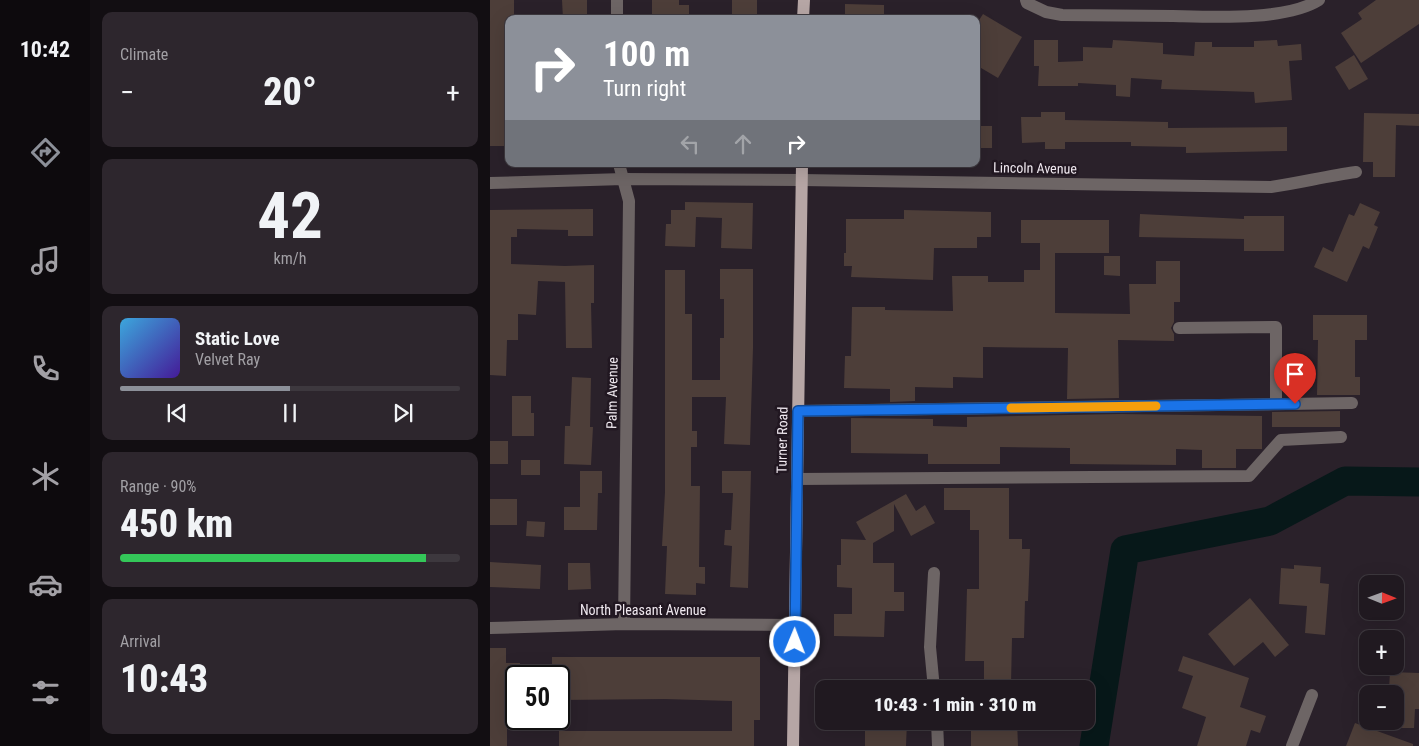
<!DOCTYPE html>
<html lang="en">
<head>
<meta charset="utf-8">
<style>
  body { margin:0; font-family:"Roboto Condensed",sans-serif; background:#2d262d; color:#f1f3f6; height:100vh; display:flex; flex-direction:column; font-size:19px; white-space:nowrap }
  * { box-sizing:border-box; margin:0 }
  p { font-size:16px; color:#a2a0a5 }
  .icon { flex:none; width:28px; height:28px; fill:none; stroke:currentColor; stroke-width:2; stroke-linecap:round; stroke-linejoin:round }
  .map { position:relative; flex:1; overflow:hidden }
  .drawer { display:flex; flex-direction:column; gap:12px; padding:12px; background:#120e12; width:400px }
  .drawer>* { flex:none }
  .guide { position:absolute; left:15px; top:15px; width:475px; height:152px; border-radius:10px; box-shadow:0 5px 20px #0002,0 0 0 1px #3d383e; background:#8c9099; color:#fff; overflow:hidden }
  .needle { width:32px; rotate:91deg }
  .controls { position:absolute; left:869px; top:575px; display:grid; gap:10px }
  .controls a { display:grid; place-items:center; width:45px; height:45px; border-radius:10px; background:#201920; box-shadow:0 5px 20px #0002,0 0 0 1px #3d383e; font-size:25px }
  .speed { position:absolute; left:15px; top:665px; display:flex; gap:10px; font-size:25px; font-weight:700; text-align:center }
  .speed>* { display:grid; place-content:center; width:65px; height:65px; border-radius:50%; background:#201920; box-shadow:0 5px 20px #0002,0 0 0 1px #3d383e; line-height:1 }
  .speed .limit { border:2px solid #111; border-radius:8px; background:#fff; color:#111 }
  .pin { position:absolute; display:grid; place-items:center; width:42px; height:42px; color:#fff; margin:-51px -21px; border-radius:50% 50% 50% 0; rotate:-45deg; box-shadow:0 0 5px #0007 }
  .pin .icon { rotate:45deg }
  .me { position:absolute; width:55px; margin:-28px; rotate:1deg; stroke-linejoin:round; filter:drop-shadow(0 0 4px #0008) }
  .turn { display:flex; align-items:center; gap:18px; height:105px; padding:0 15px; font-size:22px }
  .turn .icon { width:65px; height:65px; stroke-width:2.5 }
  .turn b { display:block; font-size:35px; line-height:42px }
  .lanes { display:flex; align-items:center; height:48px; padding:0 15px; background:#0003; justify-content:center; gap:25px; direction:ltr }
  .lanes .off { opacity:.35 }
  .big { font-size:38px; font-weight:800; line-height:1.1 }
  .drawer .card { flex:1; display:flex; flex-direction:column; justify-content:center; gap:8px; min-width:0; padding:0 18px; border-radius:10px; background:#2d262d }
  .drawer .dial { align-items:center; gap:0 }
  .dial b { font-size:65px; line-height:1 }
  .song { display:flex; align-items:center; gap:15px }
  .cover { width:60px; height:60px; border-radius:8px; background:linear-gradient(135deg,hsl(200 70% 55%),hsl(260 70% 35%)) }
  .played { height:5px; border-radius:2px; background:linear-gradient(90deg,#8c9099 50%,#3d383e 50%) }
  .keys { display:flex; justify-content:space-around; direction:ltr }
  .heat { display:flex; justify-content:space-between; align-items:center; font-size:28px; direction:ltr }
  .charge { height:8px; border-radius:4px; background:linear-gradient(90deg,#34c759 90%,#3d383e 0) }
  .trip { position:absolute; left:325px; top:680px; width:280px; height:50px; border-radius:10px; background:#201920; box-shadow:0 5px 20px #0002,0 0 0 1px #3d383e; font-weight:800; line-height:50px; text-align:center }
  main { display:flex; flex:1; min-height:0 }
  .tab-bar { display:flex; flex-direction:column; width:90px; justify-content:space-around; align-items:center; background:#0d0a0d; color:#a2a0a5 }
  .tab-bar .icon { width:35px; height:35px }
  .tab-bar .on { color:#8c9099 }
  .tab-bar b { font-size:22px; color:#f1f3f6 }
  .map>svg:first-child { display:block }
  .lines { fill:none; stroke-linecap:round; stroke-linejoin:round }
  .river { stroke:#071819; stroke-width:29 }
  .building { fill:#4d3e39 }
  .minor { stroke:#6d6565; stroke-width:12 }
  .major { stroke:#b6a6a5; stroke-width:12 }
  .route-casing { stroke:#114b97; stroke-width:12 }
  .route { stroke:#1a73e8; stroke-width:9 }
  .slow { stroke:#f59e0b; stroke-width:9 }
  .labels { text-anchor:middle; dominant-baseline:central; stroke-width:5; stroke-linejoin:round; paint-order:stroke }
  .street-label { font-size:14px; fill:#efe8ef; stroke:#211721 }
</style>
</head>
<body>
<main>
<nav class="tab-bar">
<b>10:42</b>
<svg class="icon on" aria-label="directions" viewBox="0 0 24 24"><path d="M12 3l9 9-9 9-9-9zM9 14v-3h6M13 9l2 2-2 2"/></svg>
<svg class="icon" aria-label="music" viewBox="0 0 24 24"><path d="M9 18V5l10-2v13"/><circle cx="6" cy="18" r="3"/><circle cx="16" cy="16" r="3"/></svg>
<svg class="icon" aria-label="phone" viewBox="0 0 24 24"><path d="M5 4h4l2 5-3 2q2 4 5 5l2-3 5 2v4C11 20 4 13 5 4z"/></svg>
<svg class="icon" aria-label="climate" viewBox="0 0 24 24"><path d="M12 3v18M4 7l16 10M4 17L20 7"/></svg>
<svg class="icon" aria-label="car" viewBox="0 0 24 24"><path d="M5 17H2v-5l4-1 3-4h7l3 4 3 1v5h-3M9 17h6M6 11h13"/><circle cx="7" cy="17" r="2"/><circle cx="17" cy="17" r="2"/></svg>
<svg class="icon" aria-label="filters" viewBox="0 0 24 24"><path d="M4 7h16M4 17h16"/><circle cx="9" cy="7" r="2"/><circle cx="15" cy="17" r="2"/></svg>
</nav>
<section class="drawer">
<div class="card"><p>Climate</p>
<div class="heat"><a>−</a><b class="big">20°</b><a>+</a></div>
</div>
<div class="card dial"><b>42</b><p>km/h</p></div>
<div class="card">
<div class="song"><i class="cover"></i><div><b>Static Love</b><p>Velvet Ray</p></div></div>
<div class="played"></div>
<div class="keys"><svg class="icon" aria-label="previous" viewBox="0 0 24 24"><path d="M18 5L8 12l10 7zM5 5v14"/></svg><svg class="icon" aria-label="pause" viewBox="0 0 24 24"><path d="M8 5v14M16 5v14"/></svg><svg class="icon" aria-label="next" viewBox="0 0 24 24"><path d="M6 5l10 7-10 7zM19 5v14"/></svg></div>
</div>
<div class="card"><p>Range · 90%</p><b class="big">450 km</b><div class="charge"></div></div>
<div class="card"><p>Arrival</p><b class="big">10:43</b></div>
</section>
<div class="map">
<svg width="929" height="746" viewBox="0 0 929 746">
  <rect width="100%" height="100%" fill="#2a212a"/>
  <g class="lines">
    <!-- river -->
    <path class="river" d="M604,746L635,550L780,521L855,481L929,482"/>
  </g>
  <!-- building -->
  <g class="building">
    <path d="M0,0H24V19H19V53H16L15,86H19V146H0Z"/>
    <path d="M72,0H97V19H73Z"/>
    <path d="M162,0H189V5H199V19H162Z"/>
    <rect x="242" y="0" width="25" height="19"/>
    <path d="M886,0H929V24L871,63L851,33L872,19L868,13Z"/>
    <path d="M355,4L394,5V19H355Z"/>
    <path d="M493,14L532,37L508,78L486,65V25Z"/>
    <path d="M544,40H568V62L593,61V47L622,48L623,40L673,43V54L704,56L705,42H722V47H764V41L787,40L788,46L811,44L812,60L799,61L802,100L765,103L764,92L671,89L672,80L641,78L640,97L626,96V85L588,83V86H548L549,66H544Z"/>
    <path d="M864,55L878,79L859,90L845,67Z"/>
    <path d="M551,112H575V120L678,122V128L797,127V151L696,153V147L641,146V142H575V149H555V142L532,143L531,117H551Z"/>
    <path d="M874,113L929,114V126L906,125L905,177H883V162H873Z"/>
    <rect x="486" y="126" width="16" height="22"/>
    <path d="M195,202L263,203L262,249L231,248L232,218L206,217L205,247L175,246L176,224H181V210H195Z"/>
    <path d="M870,203L890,212L884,225L888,227L879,249L873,246L857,282L824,267L833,247L843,252L859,214L864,216Z"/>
    <path d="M103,209V236H78V230L27,229V237H21V264L75,266L104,265V303H101L102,348H76L75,282L48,281L46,315L28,314V340H17L16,376L0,375V210Z"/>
    <path d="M414,210L501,212V237H487V248H444L443,280L361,277L362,266H354V253H356V219H414Z"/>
    <path d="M650,214L754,219V216H794V251H754V239L649,237Z"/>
    <path d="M531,220H619V253H565V313L640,314L639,284H666V261H690V302H684V322L681,328L684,334V341L628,340L629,398L577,399L578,348L493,347V378L463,377V388L425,387V401L400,402V389L354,388L355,356H361L362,307H395V310L463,311L462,276H498V282H534V270H550V243H531Z"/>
    <path d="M614,256H630V276L614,275Z"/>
    <path d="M230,269H263V348L260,445L234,444L236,397H202V431H207V447H201V486H210L209,567H215V584L206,583V595L175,594L177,546H172L175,492V270H195V314H202V380H230V338H234V299H230Z"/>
    <path d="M823,315H877V340H865V377H870V395H827L828,340H823Z"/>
    <path d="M82,377L101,378L100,427H103L101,465L74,464L75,426H80Z"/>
    <path d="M22,396H41V413H44V436H22Z"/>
    <path d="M850,411V427H782V412Z"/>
    <path d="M629,414L772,416V449H746V468H712V450L686,449V465L580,464V448L510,447V464H438V454L361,453V418L443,419V426L477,427V417Z"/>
    <rect x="0" y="441" width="18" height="23"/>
    <rect x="31" y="460" width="19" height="15"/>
    <path d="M90,471H112V493H108L107,530H74V507H90Z"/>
    <path d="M232,471H261L258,588L240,587L242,546L234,545L235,530H241L243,493H232Z"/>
    <path d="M454,488H519V539H532V549H540L538,601H535L534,638H522L521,684H494V661H475L477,589H489V530H480V510H454Z"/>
    <path d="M416,494L426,511L435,505L445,523L421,536L404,504V531L383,543V563H404V592H414V611H395L394,637L344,636V614H362V588L347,587V565H351V539L376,540L366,522Z"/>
    <rect x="0" y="499" width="27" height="26"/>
    <path d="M37,521L55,522L54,537L36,536Z"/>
    <path d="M0,562L51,565L50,589L0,587Z"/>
    <path d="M78,563H100L101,589L78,590Z"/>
    <path d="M804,565L831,567L830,583L839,584L835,635L815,633L817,606L789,604L791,568L804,569Z"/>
    <path d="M760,598L799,645L785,657L773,642L744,666L718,634Z"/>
    <path d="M0,648H16V663H30V676H26V716H17V746H0Z"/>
    <path d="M693,656L759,678L750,707L776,716L770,733L761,730L756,746H707L716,717L692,708L703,676L688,671Z"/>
    <path d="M62,657H270V720H264V746H69V731H242V701L175,699L70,700V681L69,680V676H62Z"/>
    <path d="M900,672L929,673V709H925L924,728H905V694H901V689H899Z"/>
    <path d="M375,721H417L416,746H375Z"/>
    <path d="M481,721H527L528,746H481Z"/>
    <path d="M865,723L923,744V746H856Z"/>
  </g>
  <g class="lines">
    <!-- minor -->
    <g class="minor">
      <path d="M127,0V19"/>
      <path d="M536,0L537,3L556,12L572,15C609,15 646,16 683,16C723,17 796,21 829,0"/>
      <path d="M129,164L139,201L134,624"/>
      <path d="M0,183L133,179L311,180L781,187C809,183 837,176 866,172"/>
      <path d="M689,328L786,327V404"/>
      <path d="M308,411L862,403"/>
      <path d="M307,479L759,476L791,440L851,437"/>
      <path d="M444,573L440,647L444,689"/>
      <path d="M0,628L134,624L305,625"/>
      <path d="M447,721L448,746"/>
      <path d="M802,746L822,695"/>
    </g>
    <!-- major -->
    <g class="major">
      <path d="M313,19L314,0"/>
      <path d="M303,746L312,164"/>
    </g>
  </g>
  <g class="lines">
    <!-- route casing -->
    <g class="route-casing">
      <path id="route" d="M305,642L308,411L805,404"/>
    </g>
    <!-- route -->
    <use href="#route" class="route"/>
    <!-- slow -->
    <path class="slow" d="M521,408L666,406"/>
  </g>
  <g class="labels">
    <!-- street labels -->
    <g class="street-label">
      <text transform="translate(545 168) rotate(1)">Lincoln Avenue</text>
      <text transform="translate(122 393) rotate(-89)">Palm Avenue</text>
      <text transform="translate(292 440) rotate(-89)">Turner Road</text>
      <text x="153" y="610">North Pleasant Avenue</text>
    </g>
  </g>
</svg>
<div class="controls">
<a><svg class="needle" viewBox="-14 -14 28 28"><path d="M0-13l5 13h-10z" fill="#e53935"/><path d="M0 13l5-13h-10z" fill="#a2a0a5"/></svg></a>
<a>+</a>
<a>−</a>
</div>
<div class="speed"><div class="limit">50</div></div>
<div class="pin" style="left:805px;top:404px;background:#d93025"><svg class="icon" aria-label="arrive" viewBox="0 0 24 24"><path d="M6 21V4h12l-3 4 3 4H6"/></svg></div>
<svg class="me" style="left:305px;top:642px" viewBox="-20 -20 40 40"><circle r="17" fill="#1a73e8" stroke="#fff" stroke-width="3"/><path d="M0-11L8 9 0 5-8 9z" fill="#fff"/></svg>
<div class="trip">10:43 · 1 min · 310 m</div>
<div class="guide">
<div class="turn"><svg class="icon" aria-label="right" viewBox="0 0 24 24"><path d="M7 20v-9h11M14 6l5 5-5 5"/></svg><div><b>100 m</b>Turn right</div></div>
<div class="lanes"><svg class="icon off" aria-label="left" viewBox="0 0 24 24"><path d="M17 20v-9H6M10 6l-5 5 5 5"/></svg><svg class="icon off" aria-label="ahead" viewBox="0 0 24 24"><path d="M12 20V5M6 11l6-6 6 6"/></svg><svg class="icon" aria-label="right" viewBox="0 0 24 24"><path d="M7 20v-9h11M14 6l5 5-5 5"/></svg></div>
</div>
</div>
</main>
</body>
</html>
